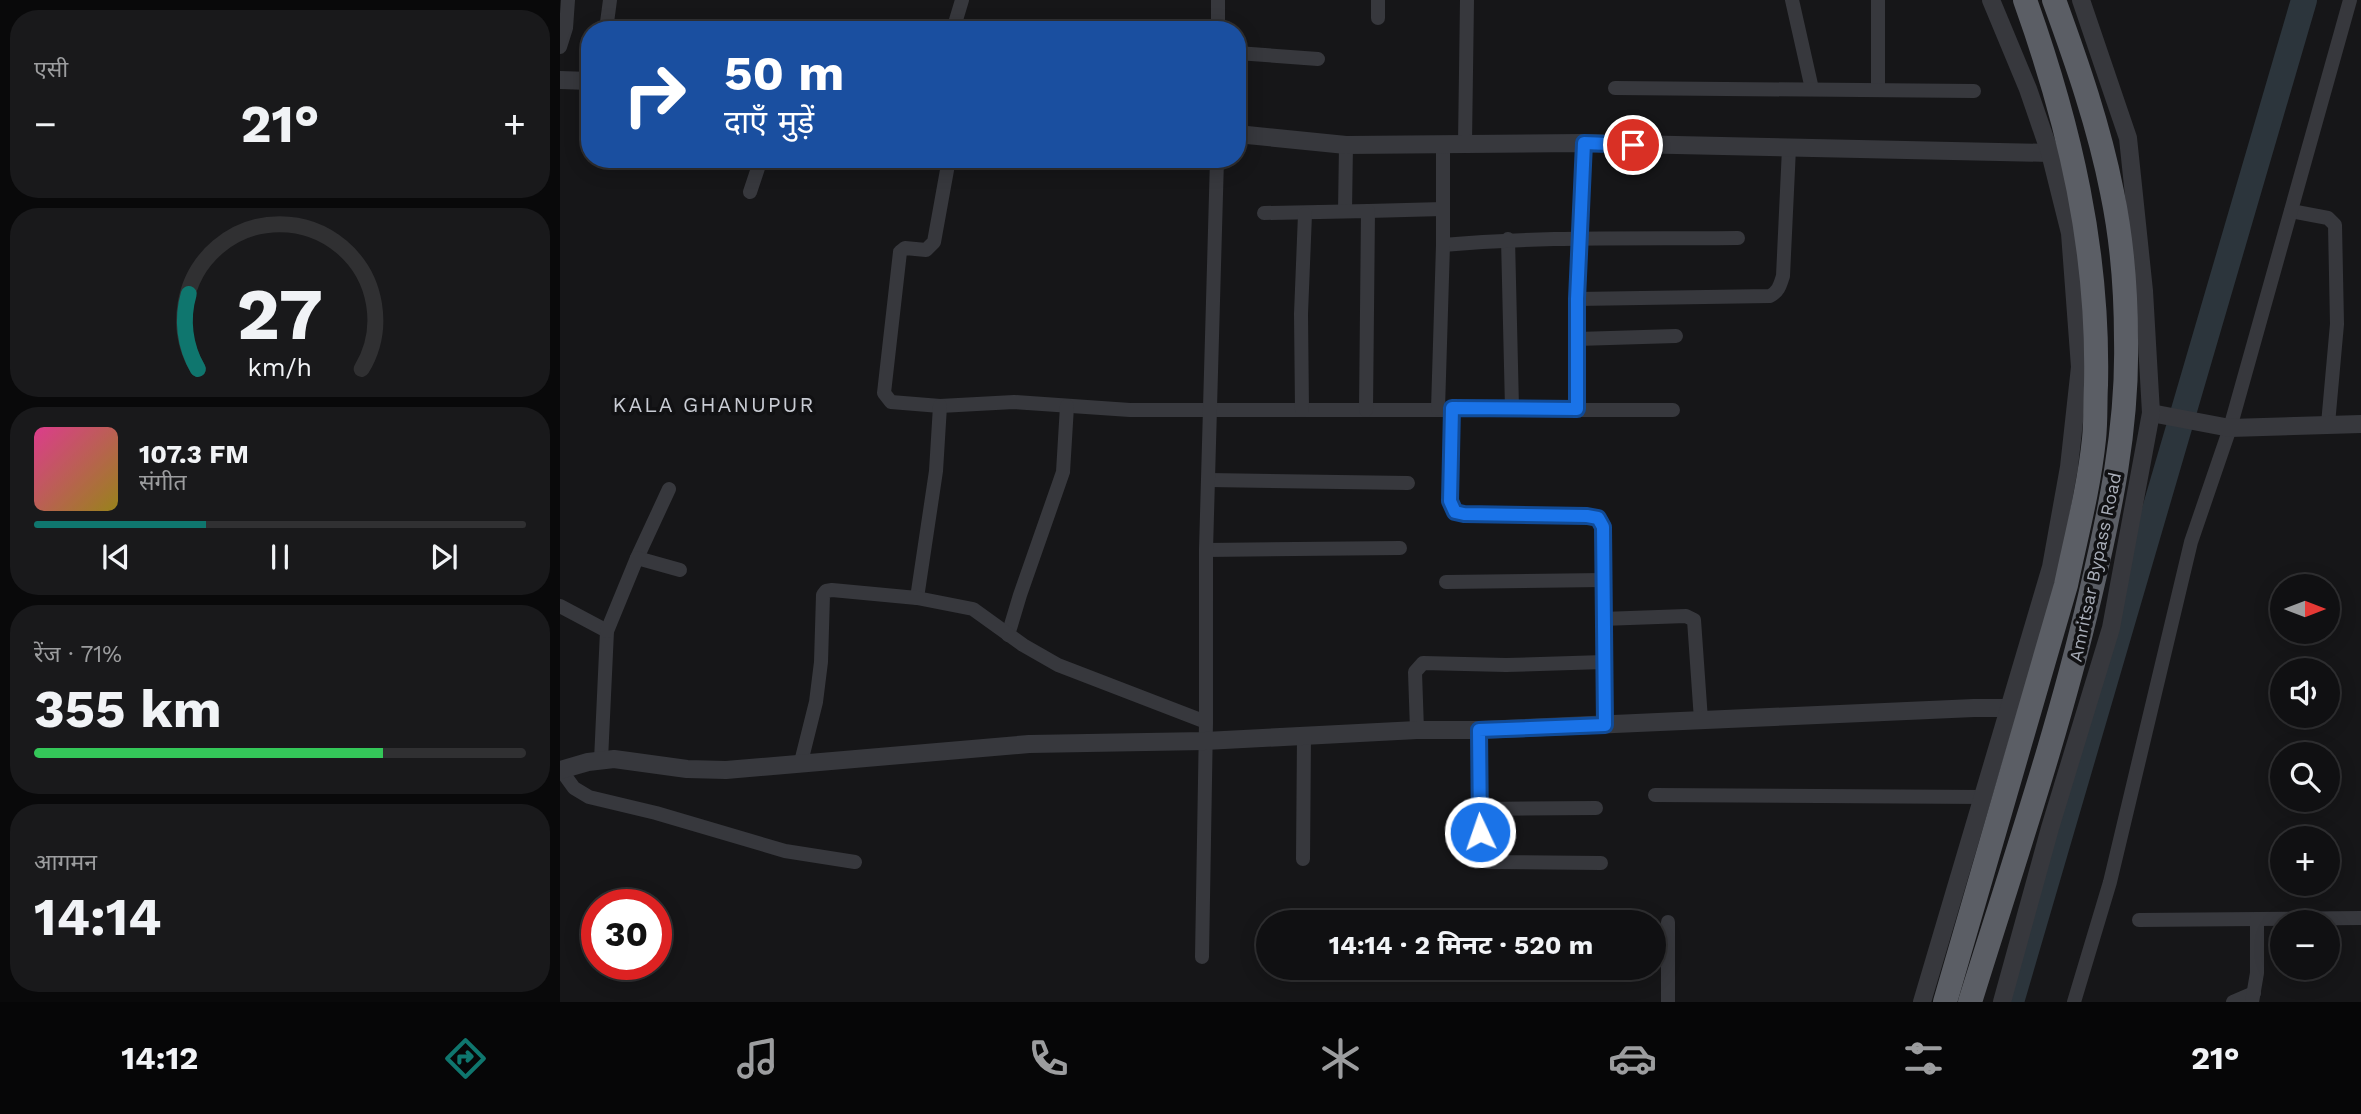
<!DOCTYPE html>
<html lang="hi">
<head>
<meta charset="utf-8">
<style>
  body { margin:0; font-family:"Work Sans","Noto Sans Devanagari",sans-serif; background:#19191b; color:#f1f3f6; height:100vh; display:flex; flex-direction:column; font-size:26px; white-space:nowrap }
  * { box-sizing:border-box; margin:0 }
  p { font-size:23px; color:#9c9d9f }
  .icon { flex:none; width:38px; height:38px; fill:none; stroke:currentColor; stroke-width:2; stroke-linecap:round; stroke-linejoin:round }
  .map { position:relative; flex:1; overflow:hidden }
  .side { display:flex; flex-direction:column; gap:10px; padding:10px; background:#09090a; width:560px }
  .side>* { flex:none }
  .hud { position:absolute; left:21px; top:21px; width:665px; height:147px; border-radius:28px; box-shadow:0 4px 18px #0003,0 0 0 2px #303032; background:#1a4fa0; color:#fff; overflow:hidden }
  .needle { width:46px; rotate:90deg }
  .buttons { position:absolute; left:1710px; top:574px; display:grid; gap:14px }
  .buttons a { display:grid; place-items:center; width:70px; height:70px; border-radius:50%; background:#101012; box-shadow:0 4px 18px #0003,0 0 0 2px #303032; font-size:35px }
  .speed { position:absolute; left:21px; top:889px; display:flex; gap:14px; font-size:35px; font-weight:700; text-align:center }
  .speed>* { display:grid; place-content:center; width:91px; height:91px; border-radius:50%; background:#101012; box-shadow:0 4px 18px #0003,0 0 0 2px #303032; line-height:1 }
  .speed .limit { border:10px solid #d22; background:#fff; color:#111 }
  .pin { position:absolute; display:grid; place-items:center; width:60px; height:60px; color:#fff; margin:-30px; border:4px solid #fff; border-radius:50%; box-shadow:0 2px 7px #0007 }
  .me { position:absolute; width:77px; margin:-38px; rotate:357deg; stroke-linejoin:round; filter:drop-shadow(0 0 5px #0008) }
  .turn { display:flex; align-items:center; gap:24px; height:147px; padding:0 28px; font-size:32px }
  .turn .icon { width:91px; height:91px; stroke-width:2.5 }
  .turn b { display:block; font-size:49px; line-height:60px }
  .big { font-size:52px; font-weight:700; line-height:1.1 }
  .side .tile { flex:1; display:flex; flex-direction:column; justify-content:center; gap:10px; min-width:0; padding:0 24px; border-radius:28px; background:#19191b }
  .side .dial { align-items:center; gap:0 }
  .dial svg { height:182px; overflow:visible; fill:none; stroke:#303032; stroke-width:7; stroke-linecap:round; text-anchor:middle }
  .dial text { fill:#f1f3f6; stroke:none }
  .song { display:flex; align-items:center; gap:21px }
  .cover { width:84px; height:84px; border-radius:10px; background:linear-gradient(135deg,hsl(330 70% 55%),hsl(50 70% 35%)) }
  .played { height:7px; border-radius:4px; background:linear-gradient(90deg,#0f766e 35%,#303032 35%) }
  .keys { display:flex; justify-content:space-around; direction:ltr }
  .heat { display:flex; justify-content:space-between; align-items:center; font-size:38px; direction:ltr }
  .charge { height:10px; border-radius:5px; background:linear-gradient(90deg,#34c759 71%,#303032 0) }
  .trip { position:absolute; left:696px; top:910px; width:410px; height:70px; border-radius:35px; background:#101012; box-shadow:0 4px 18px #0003,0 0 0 2px #303032; font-weight:700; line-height:70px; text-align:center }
  .tab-bar { display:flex; height:112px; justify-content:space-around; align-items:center; background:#060607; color:#9c9d9f }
  .tab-bar .icon { width:49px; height:49px }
  .tab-bar .active { color:#0f766e }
  .tab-bar b { font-size:32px; color:#f1f3f6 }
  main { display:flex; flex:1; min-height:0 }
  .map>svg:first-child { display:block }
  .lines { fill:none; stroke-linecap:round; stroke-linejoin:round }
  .river { stroke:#2c353c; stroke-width:26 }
  .minor { stroke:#37383d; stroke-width:14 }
  .tertiary { stroke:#37383d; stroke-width:18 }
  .trunk { stroke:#5b5e65; stroke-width:24 }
  .route-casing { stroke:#114b97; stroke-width:18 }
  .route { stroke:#1a73e8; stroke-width:12 }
  .labels { text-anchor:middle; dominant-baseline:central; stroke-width:7; stroke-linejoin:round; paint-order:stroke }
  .street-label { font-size:18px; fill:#a8adb8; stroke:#111113 }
  .quarter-label { font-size:21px; letter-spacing:2px; fill:#c9ccd4; stroke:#111113 }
</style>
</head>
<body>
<main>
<section class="side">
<div class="tile"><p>एसी</p>
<div class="heat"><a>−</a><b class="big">21°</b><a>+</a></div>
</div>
<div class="tile dial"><svg viewBox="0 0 100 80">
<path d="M14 69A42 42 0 1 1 86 69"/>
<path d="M14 69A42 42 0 0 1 10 36" stroke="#0f766e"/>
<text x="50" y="56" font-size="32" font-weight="700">27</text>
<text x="50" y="72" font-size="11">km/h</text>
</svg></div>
<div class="tile">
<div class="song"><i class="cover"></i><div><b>107.3 FM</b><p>संगीत</p></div></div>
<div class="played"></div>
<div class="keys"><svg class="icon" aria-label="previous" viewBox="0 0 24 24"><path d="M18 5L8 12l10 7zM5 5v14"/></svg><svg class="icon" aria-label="pause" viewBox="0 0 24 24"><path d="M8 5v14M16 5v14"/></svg><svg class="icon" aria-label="next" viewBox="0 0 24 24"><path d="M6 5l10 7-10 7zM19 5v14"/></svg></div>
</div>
<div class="tile"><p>रेंज · 71%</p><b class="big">355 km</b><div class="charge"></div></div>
<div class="tile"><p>आगमन</p><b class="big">14:14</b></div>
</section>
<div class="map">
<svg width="1801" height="1002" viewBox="0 0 1801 1002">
  <rect width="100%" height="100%" fill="#161618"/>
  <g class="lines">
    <!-- river -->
    <path class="river" d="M1451,1002L1744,0"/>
    <!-- minor -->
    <g class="minor">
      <path d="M818,0V18"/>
      <path d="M1232,0L1252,89"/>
      <path d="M1318,0V90"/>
      <path d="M46,30L50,0"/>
      <path d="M393,30L402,0"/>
      <path d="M658,30V0"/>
      <path d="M0,47L6,28L8,0"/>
      <path d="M677,53L758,59"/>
      <path d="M1055,88L1414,91"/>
      <path d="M905,143L907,0"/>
      <path d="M389,159L374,242L366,250L345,248L340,252L324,393L331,402L380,406L454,402L570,410H1113"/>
      <path d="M190,192L201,159"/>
      <path d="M785,211L786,145"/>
      <path d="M808,211L883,209"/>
      <path d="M1731,211L1768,218L1775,225L1777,324L1768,424"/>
      <path d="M704,213L808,211L806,410"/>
      <path d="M948,239L952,408"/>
      <path d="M883,245C982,236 1080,239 1178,238"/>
      <path d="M1017,299L1210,296C1219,291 1220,285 1223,276L1229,148"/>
      <path d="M1017,339L1116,336"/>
      <path d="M892,408L890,501L895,511L904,514L1027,516L1042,522L1045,725"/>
      <path d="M878,409L883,245V144"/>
      <path d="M1017,409V299L1024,143"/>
      <path d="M742,410L741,314L745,214"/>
      <path d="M649,480L848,483"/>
      <path d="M646,550L840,548"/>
      <path d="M77,558L109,489"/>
      <path d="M886,582L1043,580"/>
      <path d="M357,598L376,471L380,406"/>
      <path d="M0,606L47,631L41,760"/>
      <path d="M1042,619L1126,616L1134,620L1141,720"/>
      <path d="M47,631L77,558L120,570"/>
      <path d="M448,635L460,595L503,472L507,406"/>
      <path d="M857,730L855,672L863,663L946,665L1044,662"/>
      <path d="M919,730C919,755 914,846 927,862L1041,863"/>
      <path d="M241,762L256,702L261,662L263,595L266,591L272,590L357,598L413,609L463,645L498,665L646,722"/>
      <path d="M1,770L14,788L29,797L96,813L225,851L295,862"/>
      <path d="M1095,795L1424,797"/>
      <path d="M919,809L1036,808"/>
      <path d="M743,859L744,737"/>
      <path d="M1579,920L1801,918"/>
      <path d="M1108,922V1002"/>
      <path d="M642,957L646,722V550L657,159"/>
      <path d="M1514,1002L1550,882L1631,542L1670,428L1790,0"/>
      <path d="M1673,1002L1694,993"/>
      <path d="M1692,1002L1697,973V919"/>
    </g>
    <!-- tertiary -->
    <g class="tertiary">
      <path d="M0,80L30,81"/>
      <path d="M677,134L786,145L1024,143L1490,153"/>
      <path d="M1591,413L1670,428L1801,424"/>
      <path d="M0,770L28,762L54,759L127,769L166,770L469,744L645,741L857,730H919L1414,708H1449"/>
      <path d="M1362,1002L1491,567L1509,467L1520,367L1510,233L1490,153L1468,89L1431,0"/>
      <path d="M1442,1002L1490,828L1551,628L1591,413L1584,291L1568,138L1521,0"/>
    </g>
    <!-- trunk -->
    <g class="trunk">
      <path d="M1385,1002L1506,585C1516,537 1529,488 1534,439C1536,421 1535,403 1536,385C1539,251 1510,126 1465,0"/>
      <path d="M1410,1002C1452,867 1498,733 1530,596C1550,512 1568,427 1566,340C1566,291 1562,240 1552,192C1539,126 1517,63 1494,0"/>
    </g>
  </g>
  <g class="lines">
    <!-- route casing -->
    <g class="route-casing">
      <path id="route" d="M920,832L919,730L1045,725L1043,527L1038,518L1027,516L904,514L895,512L890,501L892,408L1017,409V299L1024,143L1073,145"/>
    </g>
    <!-- route -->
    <use href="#route" class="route"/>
  </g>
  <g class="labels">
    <!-- street labels -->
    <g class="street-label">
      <text transform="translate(1535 567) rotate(-78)">Amritsar Bypass Road</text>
    </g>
    <!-- quarter labels -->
    <g class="quarter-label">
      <text x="154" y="404">KALA GHANUPUR</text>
    </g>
  </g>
</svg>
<div class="buttons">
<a><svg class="needle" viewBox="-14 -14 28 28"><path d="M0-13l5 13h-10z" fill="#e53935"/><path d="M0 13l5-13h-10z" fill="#9c9d9f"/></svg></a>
<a><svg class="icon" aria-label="sound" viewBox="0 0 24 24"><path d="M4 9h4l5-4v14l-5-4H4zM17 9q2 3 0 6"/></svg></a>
<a><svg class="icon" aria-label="search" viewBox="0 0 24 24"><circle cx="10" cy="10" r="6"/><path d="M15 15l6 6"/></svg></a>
<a>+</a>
<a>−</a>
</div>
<div class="speed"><div class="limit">30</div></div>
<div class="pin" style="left:1073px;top:145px;background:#d93025"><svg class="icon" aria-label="arrive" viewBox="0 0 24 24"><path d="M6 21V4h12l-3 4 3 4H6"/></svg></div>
<svg class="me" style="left:920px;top:832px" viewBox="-20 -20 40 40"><circle r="17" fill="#1a73e8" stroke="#fff" stroke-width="3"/><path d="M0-11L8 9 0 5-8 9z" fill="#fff"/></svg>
<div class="trip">14:14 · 2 मिनट · 520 m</div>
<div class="hud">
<div class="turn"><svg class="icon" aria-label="right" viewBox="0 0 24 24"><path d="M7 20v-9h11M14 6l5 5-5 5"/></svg><div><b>50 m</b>दाएँ मुड़ें</div></div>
</div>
</div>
</main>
<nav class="tab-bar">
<b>14:12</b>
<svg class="icon active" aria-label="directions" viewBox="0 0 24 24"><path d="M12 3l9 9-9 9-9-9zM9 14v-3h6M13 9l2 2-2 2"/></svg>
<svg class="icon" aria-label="music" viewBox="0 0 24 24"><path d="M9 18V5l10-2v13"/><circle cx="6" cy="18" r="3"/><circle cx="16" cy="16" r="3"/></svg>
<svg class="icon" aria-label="phone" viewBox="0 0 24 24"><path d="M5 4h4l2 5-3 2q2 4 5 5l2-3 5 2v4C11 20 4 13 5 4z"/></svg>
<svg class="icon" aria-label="climate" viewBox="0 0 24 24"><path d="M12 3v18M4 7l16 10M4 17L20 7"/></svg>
<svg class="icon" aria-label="car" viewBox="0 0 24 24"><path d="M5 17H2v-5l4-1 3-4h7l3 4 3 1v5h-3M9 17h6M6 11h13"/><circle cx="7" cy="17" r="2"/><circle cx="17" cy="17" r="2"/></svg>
<svg class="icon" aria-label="filters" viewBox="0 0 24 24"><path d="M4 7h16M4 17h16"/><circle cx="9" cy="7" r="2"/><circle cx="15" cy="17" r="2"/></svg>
<b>21°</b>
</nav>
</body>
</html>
